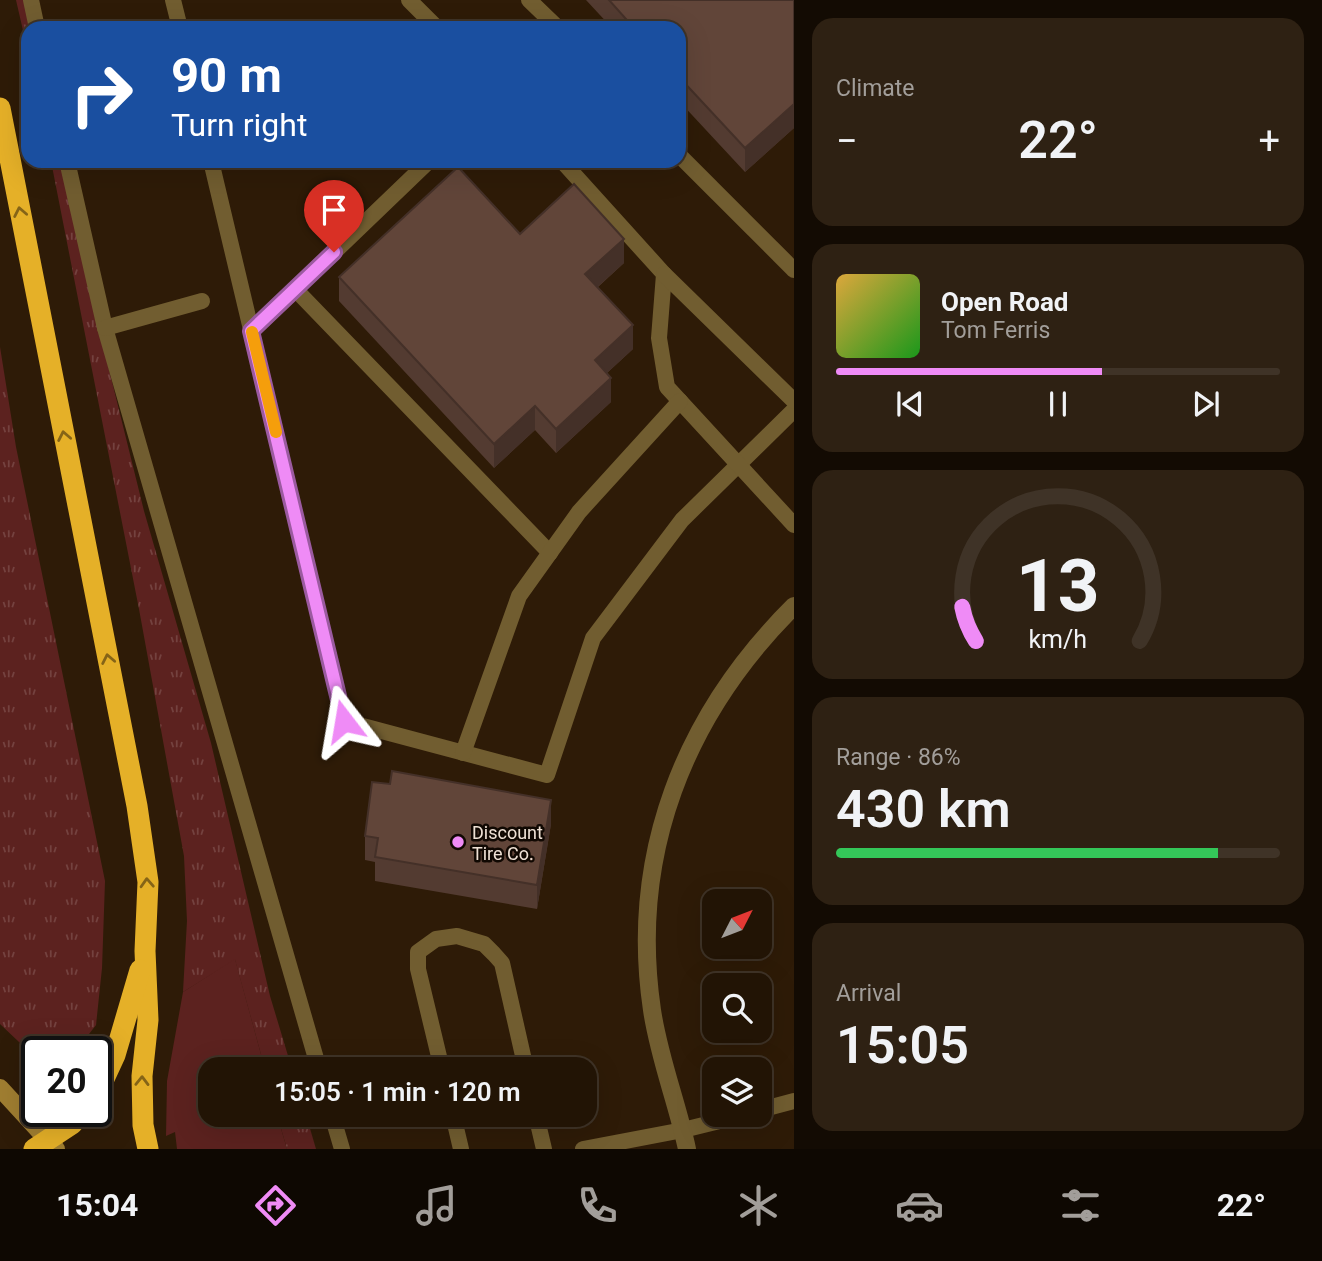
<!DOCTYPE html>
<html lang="en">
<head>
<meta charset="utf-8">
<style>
  body { margin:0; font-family:Roboto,sans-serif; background:#2e2113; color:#f1f3f6; height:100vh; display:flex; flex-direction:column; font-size:26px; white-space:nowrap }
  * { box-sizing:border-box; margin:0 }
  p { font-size:23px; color:#a29e9a }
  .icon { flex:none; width:38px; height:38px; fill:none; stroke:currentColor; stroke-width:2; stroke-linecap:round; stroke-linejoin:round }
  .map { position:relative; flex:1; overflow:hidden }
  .side { display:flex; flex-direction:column; gap:18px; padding:18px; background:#130b03; width:528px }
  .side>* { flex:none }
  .hud { position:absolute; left:21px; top:21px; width:665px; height:147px; border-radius:21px; box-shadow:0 7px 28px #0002,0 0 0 2px #3f3327; background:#1a4fa0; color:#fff; overflow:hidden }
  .needle { width:46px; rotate:48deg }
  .tools { position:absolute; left:702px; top:889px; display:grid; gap:14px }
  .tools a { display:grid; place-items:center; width:70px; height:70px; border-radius:14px; background:#221405; box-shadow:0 7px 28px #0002,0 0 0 2px #3f3327; font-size:35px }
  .speed { position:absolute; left:21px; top:1036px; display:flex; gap:14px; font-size:35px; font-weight:700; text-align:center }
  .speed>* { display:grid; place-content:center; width:91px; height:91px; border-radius:50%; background:#221405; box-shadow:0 7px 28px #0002,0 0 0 2px #3f3327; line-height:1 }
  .speed .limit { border:4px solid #111; border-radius:10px; background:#fff; color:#111 }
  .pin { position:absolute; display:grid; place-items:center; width:60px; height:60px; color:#fff; margin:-72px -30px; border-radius:50% 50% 50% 0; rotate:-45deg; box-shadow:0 0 7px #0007 }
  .pin .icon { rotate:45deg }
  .me { position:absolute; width:77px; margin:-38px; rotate:346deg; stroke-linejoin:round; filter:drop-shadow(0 0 5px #0008) }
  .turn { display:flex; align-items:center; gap:24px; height:147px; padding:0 35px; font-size:32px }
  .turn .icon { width:91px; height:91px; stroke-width:2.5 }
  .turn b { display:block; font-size:49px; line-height:60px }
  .big { font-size:52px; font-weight:600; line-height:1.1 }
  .side .card { flex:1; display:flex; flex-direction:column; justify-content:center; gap:10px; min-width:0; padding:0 24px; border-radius:21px; background:#2e2113 }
  .side .dial { align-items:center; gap:0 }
  .dial svg { height:182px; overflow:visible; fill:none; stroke:#3f3327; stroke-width:7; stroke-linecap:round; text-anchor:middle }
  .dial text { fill:#f1f3f6; stroke:none }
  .song { display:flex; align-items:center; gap:21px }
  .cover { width:84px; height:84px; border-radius:10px; background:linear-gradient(135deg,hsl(40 70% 55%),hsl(120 70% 35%)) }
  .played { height:7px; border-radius:4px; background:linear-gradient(90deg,#ef8bf6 60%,#3f3327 60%) }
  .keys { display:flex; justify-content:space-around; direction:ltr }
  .heat { display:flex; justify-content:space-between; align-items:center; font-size:38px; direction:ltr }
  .charge { height:10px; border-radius:5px; background:linear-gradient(90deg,#34c759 86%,#3f3327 0) }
  .trip { position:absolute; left:198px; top:1057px; width:399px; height:70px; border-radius:21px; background:#221405; box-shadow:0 7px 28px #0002,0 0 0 2px #3f3327; font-weight:600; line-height:70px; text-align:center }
  .tabs { display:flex; height:112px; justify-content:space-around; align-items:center; background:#0e0802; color:#a29e9a }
  .tabs .icon { width:49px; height:49px }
  .tabs .selected { color:#ef8bf6 }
  .tabs b { font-size:32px; color:#f1f3f6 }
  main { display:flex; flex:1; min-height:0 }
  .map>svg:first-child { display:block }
  .grass { fill:url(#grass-tufts) }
  .garden { fill:#5c221f }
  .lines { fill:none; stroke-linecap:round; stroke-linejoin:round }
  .service { stroke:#715d30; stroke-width:16 }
  .tertiary { stroke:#715d30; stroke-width:18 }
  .secondary { stroke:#a07e31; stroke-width:18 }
  .motorway { stroke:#e5b028; stroke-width:21 }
  .wall { fill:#533b31 }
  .shaded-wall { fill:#443028 }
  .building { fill:#614539; stroke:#443028; stroke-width:2 }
  .oneway { stroke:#856417 }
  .route-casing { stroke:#9b5aa0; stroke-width:18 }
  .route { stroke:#ef8bf6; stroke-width:12 }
  .slow { stroke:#f59e0b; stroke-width:12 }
  .poi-dot { fill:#ef8bf6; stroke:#100802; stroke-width:2.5 }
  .labels { text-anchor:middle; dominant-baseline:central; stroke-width:5; stroke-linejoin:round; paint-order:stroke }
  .poi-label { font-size:18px; fill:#efe1d5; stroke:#100802; text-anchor:start }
</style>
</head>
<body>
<main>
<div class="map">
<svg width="794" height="1149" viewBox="0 0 794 1149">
  <defs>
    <pattern id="grass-tufts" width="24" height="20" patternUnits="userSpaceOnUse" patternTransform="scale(1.75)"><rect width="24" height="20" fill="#5c221f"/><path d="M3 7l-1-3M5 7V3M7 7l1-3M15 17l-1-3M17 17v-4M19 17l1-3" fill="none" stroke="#74423f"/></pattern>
  </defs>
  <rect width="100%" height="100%" fill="#2e1b07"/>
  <!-- grass -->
  <g class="grass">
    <path d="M16,0H25L32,28H28V52Z"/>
    <path d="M51,161H61L99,329L144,511L211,743L270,996L292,1069H265L235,960L183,992L187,921L184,856L139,609Z"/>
    <path d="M0,347L16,447L105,881L102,968L96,1025L75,1052H37V1059L0,1024Z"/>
    <path d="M277,1115H306L316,1149H287Z"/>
  </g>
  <!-- garden -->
  <path class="garden" d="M235,959L265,1069H210V1115H277L287,1149H177L175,1132L166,1136L167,1081L183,992Z"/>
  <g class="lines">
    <!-- service -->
    <g class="service">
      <path d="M31,0L37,28"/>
      <path d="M173,0L180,28"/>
      <path d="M409,0L437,28"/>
      <path d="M529,0L558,28"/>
      <path d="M679,155L794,270"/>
      <path d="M67,161L105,328L319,1069"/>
      <path d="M211,161L344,721L547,775L593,638L682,520L794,410"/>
      <path d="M562,161L664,274L659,338L667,387L794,525"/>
      <path d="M664,274L794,401"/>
      <path d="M295,289L550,553"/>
      <path d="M105,328L202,301"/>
      <path d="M252,331L429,161"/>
      <path d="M463,753L519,596L579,512L680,401"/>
      <path d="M442,1069L418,969V952L436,939L457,936L484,944L494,954L502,963L526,1069"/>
      <path d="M760,1110L794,1101"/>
      <path d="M332,1115L342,1149"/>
      <path d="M453,1115L461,1149"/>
      <path d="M536,1115L544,1149"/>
      <path d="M583,1149L683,1130L744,1115"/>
    </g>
    <!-- tertiary -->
    <path class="tertiary" d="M687,1149C677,1102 659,1058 652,1010C629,855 684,715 794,606"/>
    <!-- secondary -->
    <path class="secondary" d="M0,1088L56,1149"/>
    <!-- motorway -->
    <g class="motorway">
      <path d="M0,108L137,806L148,882L145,951L148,1020L142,1076L143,1125L148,1149"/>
      <path d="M96,1096L115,1055L140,970"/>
      <path d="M34,1149L72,1124L83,1111"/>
    </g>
  </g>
  <!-- wall -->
  <g class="wall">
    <path d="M586,0H794V128L745,172L679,101V28H612Z"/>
    <path d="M520,234L624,263L598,287L633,349L607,373L611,402L556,453L535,430L494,468L339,301V277Z"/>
    <path d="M551,824L537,909L375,881V862L365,860V836Z"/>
  </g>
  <!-- shaded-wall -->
  <g class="shaded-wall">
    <path d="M794,104V128L745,172V148Z"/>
    <path d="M624,239V263L585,298V274Z"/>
    <path d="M633,325V349L595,384V360Z"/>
    <path d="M611,378V402L556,453V429Z"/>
    <path d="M535,406V430L494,468V444Z"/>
    <path d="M551,800V824L537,909V885Z"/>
  </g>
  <!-- building -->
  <g class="building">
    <path d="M609,0H794V104L745,148L679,77V28H634Z"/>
    <path d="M458,167L520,234L574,184L624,239L585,274L633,325L595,360L611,378L556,429L535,406L494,444L339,277Z"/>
    <path d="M392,771L551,800L537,885L375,857L378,838L365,836L372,782L390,784Z"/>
  </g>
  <!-- one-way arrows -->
  <defs><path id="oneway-chevron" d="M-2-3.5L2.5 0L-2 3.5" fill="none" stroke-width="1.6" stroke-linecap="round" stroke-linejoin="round" transform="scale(1.75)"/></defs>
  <g class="oneway">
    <use href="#oneway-chevron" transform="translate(20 212) rotate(-101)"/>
    <use href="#oneway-chevron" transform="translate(64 436) rotate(-101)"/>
    <use href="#oneway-chevron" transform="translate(108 659) rotate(-101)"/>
    <use href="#oneway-chevron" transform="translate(147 883) rotate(-93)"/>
    <use href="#oneway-chevron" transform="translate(142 1081) rotate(-89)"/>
  </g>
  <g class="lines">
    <!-- route casing -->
    <g class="route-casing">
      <path id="route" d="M334,252L251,331L344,721"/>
    </g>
    <!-- route -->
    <use href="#route" class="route"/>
    <!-- slow -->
    <path class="slow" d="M252,332L276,432"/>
  </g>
  <!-- markers -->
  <circle class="poi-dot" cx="458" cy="842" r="7"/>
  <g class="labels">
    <!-- poi labels -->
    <g class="poi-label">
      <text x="472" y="832">Discount<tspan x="472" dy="21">Tire Co.</tspan></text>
    </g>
  </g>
</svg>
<div class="tools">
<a><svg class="needle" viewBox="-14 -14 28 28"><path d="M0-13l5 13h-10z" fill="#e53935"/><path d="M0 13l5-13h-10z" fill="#a29e9a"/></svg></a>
<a><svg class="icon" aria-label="search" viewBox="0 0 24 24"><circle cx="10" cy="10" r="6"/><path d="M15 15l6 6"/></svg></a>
<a><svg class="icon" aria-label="layers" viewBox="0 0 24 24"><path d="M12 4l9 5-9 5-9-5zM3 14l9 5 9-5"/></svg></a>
</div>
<div class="speed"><div class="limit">20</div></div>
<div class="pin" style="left:334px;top:252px;background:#d93025"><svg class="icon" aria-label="arrive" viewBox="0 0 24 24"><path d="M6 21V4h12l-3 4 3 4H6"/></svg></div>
<svg class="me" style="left:344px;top:721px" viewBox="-20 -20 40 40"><path d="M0-17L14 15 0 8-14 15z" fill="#ef8bf6" stroke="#fff" stroke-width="4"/></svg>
<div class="trip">15:05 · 1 min · 120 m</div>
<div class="hud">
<div class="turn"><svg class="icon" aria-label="right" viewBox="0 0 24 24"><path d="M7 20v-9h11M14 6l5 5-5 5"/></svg><div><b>90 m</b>Turn right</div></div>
</div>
</div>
<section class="side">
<div class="card"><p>Climate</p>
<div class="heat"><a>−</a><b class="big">22°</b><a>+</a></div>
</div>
<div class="card">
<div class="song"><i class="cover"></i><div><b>Open Road</b><p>Tom Ferris</p></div></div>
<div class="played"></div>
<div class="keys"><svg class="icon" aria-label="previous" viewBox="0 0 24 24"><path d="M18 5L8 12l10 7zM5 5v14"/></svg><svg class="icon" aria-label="pause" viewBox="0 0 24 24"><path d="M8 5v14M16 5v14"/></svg><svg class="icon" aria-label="next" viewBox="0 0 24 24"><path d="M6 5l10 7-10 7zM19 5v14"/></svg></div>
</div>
<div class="card dial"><svg viewBox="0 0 100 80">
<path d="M14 69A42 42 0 1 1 86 69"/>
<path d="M14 69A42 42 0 0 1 8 54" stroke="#ef8bf6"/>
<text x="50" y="56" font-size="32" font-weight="700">13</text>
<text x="50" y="72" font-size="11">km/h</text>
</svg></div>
<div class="card"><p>Range · 86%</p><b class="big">430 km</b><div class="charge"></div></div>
<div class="card"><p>Arrival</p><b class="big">15:05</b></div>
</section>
</main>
<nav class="tabs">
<b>15:04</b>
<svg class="icon selected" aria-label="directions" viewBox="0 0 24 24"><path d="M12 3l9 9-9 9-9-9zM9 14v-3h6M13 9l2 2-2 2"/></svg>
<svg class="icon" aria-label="music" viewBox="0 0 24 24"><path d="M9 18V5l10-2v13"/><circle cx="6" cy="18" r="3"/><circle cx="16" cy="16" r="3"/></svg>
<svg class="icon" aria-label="phone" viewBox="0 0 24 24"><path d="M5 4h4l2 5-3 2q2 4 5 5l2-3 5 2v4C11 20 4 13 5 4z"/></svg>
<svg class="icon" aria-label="climate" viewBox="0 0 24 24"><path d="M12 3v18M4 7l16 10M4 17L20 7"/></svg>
<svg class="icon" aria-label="car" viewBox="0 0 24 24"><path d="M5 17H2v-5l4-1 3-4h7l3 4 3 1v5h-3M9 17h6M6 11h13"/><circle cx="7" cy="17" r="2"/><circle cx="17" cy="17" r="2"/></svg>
<svg class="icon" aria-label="filters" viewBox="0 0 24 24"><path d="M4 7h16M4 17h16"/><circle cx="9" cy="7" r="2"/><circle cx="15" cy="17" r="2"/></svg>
<b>22°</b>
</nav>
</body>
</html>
